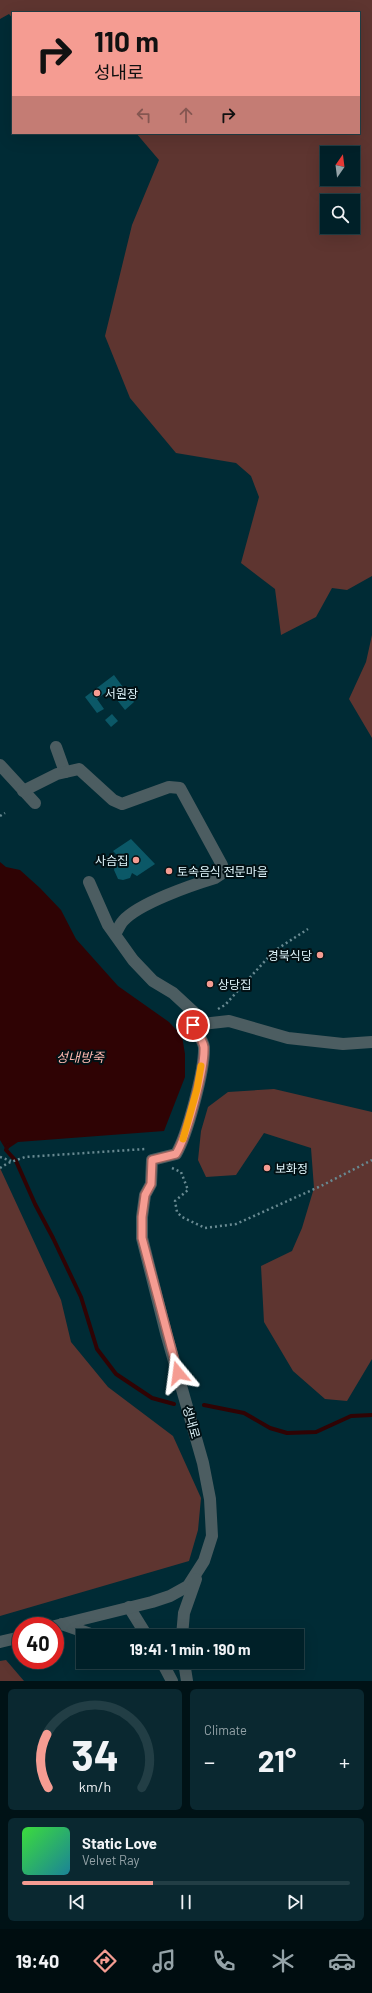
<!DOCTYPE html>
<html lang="en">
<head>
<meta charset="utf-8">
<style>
  body { margin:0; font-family:Barlow,"Noto Sans KR",sans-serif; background:#0a2830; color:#f1f3f6; height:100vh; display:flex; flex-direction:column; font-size:15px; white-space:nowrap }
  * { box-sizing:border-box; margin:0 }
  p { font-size:13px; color:#95a3a8 }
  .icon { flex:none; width:22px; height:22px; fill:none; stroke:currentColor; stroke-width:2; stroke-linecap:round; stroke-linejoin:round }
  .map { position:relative; height:1681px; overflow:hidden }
  .details { display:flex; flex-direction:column; gap:8px; padding:8px; background:#001216; flex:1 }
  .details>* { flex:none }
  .guide { position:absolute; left:12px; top:12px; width:348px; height:122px; border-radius:0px; box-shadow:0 4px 16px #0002,0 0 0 1px #223e45; background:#f59c92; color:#111; overflow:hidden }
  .needle { width:26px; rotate:14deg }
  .fabs { position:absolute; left:320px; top:146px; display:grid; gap:8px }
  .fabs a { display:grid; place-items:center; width:40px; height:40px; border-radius:0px; background:#002028; box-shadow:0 4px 16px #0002,0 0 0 1px #223e45; font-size:20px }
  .speed { position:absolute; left:12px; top:1617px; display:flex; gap:8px; font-size:20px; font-weight:700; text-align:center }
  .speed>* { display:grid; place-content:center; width:52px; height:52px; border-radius:50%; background:#002028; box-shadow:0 4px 16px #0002,0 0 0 1px #223e45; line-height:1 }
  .speed .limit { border:6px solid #d22; background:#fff; color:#111 }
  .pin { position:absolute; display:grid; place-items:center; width:34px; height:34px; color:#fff; margin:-17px; border:2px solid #fff; border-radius:50%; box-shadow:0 1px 4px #0007 }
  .me { position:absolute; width:44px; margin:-22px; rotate:344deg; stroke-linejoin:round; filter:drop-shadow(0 0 3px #0008) }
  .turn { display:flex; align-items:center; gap:14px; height:84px; padding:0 16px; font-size:18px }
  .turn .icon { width:52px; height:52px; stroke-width:2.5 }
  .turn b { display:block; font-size:28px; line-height:34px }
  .lanes { display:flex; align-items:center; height:38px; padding:0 16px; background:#0003; justify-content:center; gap:20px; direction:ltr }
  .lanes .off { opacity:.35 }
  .big { font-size:30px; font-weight:700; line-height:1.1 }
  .details .tile { flex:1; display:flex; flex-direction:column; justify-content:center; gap:6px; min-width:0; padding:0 14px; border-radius:6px; background:#0a2830 }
  .details .dial { align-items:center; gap:0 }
  .dial svg { height:104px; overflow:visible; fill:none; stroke:#223e45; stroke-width:7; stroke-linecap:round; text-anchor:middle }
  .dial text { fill:#f1f3f6; stroke:none }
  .song { display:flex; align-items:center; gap:12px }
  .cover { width:48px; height:48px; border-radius:6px; background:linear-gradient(135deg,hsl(120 70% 55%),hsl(190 70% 35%)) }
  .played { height:4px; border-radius:2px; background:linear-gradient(90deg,#f59c92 40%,#223e45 40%) }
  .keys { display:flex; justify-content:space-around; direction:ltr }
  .heat { display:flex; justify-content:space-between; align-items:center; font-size:22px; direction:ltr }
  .details .tiles { flex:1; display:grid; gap:8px; grid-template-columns:1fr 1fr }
  .tile:last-child { grid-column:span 2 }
  .trip { position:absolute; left:76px; top:1629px; width:228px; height:40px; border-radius:0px; background:#002028; box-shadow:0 4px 16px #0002,0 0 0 1px #223e45; font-weight:700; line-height:40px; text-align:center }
  .menu { display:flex; height:64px; justify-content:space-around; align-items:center; background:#000d10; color:#95a3a8 }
  .menu .icon { width:28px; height:28px }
  .menu .active { color:#f59c92 }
  .menu b { font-size:18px; color:#f1f3f6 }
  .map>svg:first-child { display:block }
  .green { fill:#5e3530; fill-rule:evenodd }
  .water { fill:#2f0304 }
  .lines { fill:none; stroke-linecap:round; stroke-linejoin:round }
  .stream { stroke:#2f0304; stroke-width:4 }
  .building { fill:#0b5867 }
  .path { stroke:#688a92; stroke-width:2.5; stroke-dasharray:2 3; stroke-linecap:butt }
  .minor { stroke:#4c5d61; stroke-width:12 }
  .route-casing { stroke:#9f655f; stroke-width:10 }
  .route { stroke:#f59c92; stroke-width:7 }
  .slow { stroke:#f59e0b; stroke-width:7 }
  .poi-dot { fill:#f59c92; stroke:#021115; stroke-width:1.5 }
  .labels { text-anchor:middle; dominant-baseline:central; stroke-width:4; stroke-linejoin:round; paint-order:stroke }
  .poi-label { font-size:12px; fill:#e1f7fd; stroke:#021115; text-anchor:start }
  .street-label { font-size:12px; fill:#e1f7fd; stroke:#021115 }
  .water-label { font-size:13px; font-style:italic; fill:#fab6ae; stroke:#021115 }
</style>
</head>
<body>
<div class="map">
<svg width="372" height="1681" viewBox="0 0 372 1681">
  <rect width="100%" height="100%" fill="#002b35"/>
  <!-- green -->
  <g class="green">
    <path d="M0,0H372V576L347,590L332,588L316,617L281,635L275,589L241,563L259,497L251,476L236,463L176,453L130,398L105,336L132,225L159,160L136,133H359V13H13V19L9,14L0,19ZM327,153H353V179H327ZM327,201H353V227H327Z"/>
    <path d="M372,635V738L349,699L366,662Z"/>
    <path d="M274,1089L372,1112V1359L347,1401L325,1399L293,1371L264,1322L261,1266L292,1251L302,1228L314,1188L311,1148L264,1133L236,1175L206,1177L198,1160L201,1131L208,1107L228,1092Z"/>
    <path d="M0,1168L61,1300L71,1342L108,1387L173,1436L201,1498L198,1530L189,1561L0,1616Z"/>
    <path d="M6,1660L24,1681H0V1661Z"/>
  </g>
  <!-- water -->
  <path class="water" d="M0,862L6,867L20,870L40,888L61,910L76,939L118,986L169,1022L182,1036L185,1054V1077L164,1131L18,1142L6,1150L0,1140Z"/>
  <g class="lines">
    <!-- stream -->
    <g class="stream">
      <path d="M8,1145L6,1150L16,1161L35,1204L53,1238L81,1297L97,1349L116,1374L152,1398L174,1404"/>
      <path d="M204,1405L244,1413L270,1428L287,1433L316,1432L351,1416L372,1415"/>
    </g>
  </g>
  <!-- building -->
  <g class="building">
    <path d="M114,675L134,702L125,710L109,690L97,699L104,709L97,713L85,697Z"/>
    <path d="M112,714L118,721L111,727L105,720Z"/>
    <path d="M131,839L155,864L137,876L132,873L130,878L123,880L118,879L114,870L116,863L122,860L113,851Z"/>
  </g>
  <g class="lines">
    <!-- path -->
    <g class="path">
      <path d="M0,816L5,813"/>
      <path d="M218,1009L225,1005L274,951L308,929"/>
      <path d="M0,1157L11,1161"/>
      <path d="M0,1168L8,1163L25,1157L145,1149"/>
      <path d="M172,1168L181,1172L188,1190L175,1201L177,1212L182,1217L205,1228L236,1224L321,1186L372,1160"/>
    </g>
    <!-- minor -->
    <g class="minor">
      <path d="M56,747L65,772"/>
      <path d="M0,765L35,803"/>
      <path d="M23,791L57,774L79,769L113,800L122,804L169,787L180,788L222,865L221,874L215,878C192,885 139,903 123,921C120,924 118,930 115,934"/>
      <path d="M89,882L108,925L133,960L153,981L173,993L200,1018L193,1025"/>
      <path d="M193,1025L229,1021L288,1038L343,1044L372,1042"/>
      <path d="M129,1607L147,1636"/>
      <path d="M62,1624L96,1636"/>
      <path d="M55,1626L152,1602L170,1596L188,1586L204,1561L212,1536L210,1499L203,1463L166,1333L142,1238V1217L145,1195L151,1184L152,1160L176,1154C187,1136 205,1069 204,1047C203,1040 196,1031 193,1025"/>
      <path d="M182,1636L184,1613L196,1579"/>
      <path d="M0,1642L21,1637"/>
      <path d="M162,1662L172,1681"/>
      <path d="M184,1662L187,1681"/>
    </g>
  </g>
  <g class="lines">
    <!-- route casing -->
    <g class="route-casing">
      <path id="route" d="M178,1373L142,1238V1217L145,1195L151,1184L152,1160L176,1154C187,1136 205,1069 204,1047C203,1040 196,1031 193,1025"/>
    </g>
    <!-- route -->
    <use href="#route" class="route"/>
    <!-- slow -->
    <path class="slow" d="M183,1139L197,1089L201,1066"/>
  </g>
  <!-- markers -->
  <g class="poi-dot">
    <circle cx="97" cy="693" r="4"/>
    <circle cx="136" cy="860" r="4"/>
    <circle cx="169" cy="871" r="4"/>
    <circle cx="320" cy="955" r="4"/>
    <circle cx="210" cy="984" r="4"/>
    <circle cx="267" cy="1168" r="4"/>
  </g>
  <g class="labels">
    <!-- poi labels -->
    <g class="poi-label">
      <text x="105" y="693">서원장</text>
      <text x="128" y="860" text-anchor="end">사슴집</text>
      <text x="177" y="871">토속음식 전문마을</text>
      <text x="312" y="955" text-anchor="end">경북식당</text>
      <text x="218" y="984">상당집</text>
      <text x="275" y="1168">보화정</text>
    </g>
    <!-- street labels -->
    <g class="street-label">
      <text transform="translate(192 1422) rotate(74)">성내로</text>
    </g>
    <!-- water labels -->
    <g class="water-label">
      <text x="80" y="1057">성내방죽</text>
    </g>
  </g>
</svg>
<div class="fabs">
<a><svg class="needle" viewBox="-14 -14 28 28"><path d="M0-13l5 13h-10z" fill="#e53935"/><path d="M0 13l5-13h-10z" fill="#95a3a8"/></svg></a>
<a><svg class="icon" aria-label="search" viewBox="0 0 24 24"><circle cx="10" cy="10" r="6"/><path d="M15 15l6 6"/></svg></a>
</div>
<div class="speed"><div class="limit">40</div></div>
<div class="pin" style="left:193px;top:1025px;background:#d93025"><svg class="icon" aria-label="arrive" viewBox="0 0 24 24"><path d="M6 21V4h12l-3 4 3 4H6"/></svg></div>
<svg class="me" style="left:178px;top:1373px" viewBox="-20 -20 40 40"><path d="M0-17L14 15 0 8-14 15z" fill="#f59c92" stroke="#fff" stroke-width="4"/></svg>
<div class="trip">19:41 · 1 min · 190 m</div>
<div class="guide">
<div class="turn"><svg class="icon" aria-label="right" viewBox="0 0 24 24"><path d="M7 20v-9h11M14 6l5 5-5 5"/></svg><div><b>110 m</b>성내로</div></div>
<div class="lanes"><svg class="icon off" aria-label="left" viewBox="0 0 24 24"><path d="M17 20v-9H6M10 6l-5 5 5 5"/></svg><svg class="icon off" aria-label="ahead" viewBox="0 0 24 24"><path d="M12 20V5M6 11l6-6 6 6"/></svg><svg class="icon" aria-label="right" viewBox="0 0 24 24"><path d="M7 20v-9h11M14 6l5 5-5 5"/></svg></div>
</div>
</div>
<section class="details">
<div class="tiles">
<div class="tile dial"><svg viewBox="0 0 100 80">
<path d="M14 69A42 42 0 1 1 86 69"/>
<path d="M14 69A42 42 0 0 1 13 28" stroke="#f59c92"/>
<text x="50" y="56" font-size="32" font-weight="700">34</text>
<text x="50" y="72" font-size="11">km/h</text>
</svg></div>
<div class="tile"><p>Climate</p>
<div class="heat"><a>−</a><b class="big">21°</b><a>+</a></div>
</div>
<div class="tile">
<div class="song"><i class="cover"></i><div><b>Static Love</b><p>Velvet Ray</p></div></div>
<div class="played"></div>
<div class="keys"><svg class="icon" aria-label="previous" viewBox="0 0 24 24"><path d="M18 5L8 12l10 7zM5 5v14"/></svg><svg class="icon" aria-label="pause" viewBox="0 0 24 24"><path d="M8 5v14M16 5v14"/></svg><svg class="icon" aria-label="next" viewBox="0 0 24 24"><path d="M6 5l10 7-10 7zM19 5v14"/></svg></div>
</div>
</div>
</section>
<nav class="menu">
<b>19:40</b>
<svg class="icon active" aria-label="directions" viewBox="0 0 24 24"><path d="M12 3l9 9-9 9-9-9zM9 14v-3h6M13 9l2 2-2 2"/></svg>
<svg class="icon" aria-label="music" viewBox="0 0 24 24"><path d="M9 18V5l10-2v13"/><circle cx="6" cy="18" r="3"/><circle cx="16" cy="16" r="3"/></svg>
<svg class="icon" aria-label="phone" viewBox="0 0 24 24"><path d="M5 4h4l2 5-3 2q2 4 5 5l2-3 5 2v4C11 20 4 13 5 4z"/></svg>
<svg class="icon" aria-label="climate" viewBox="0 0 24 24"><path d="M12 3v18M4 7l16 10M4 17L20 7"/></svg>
<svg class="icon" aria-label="car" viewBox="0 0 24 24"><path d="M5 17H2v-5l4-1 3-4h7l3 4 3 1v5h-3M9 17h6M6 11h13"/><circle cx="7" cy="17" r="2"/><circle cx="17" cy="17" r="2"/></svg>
</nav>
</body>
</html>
